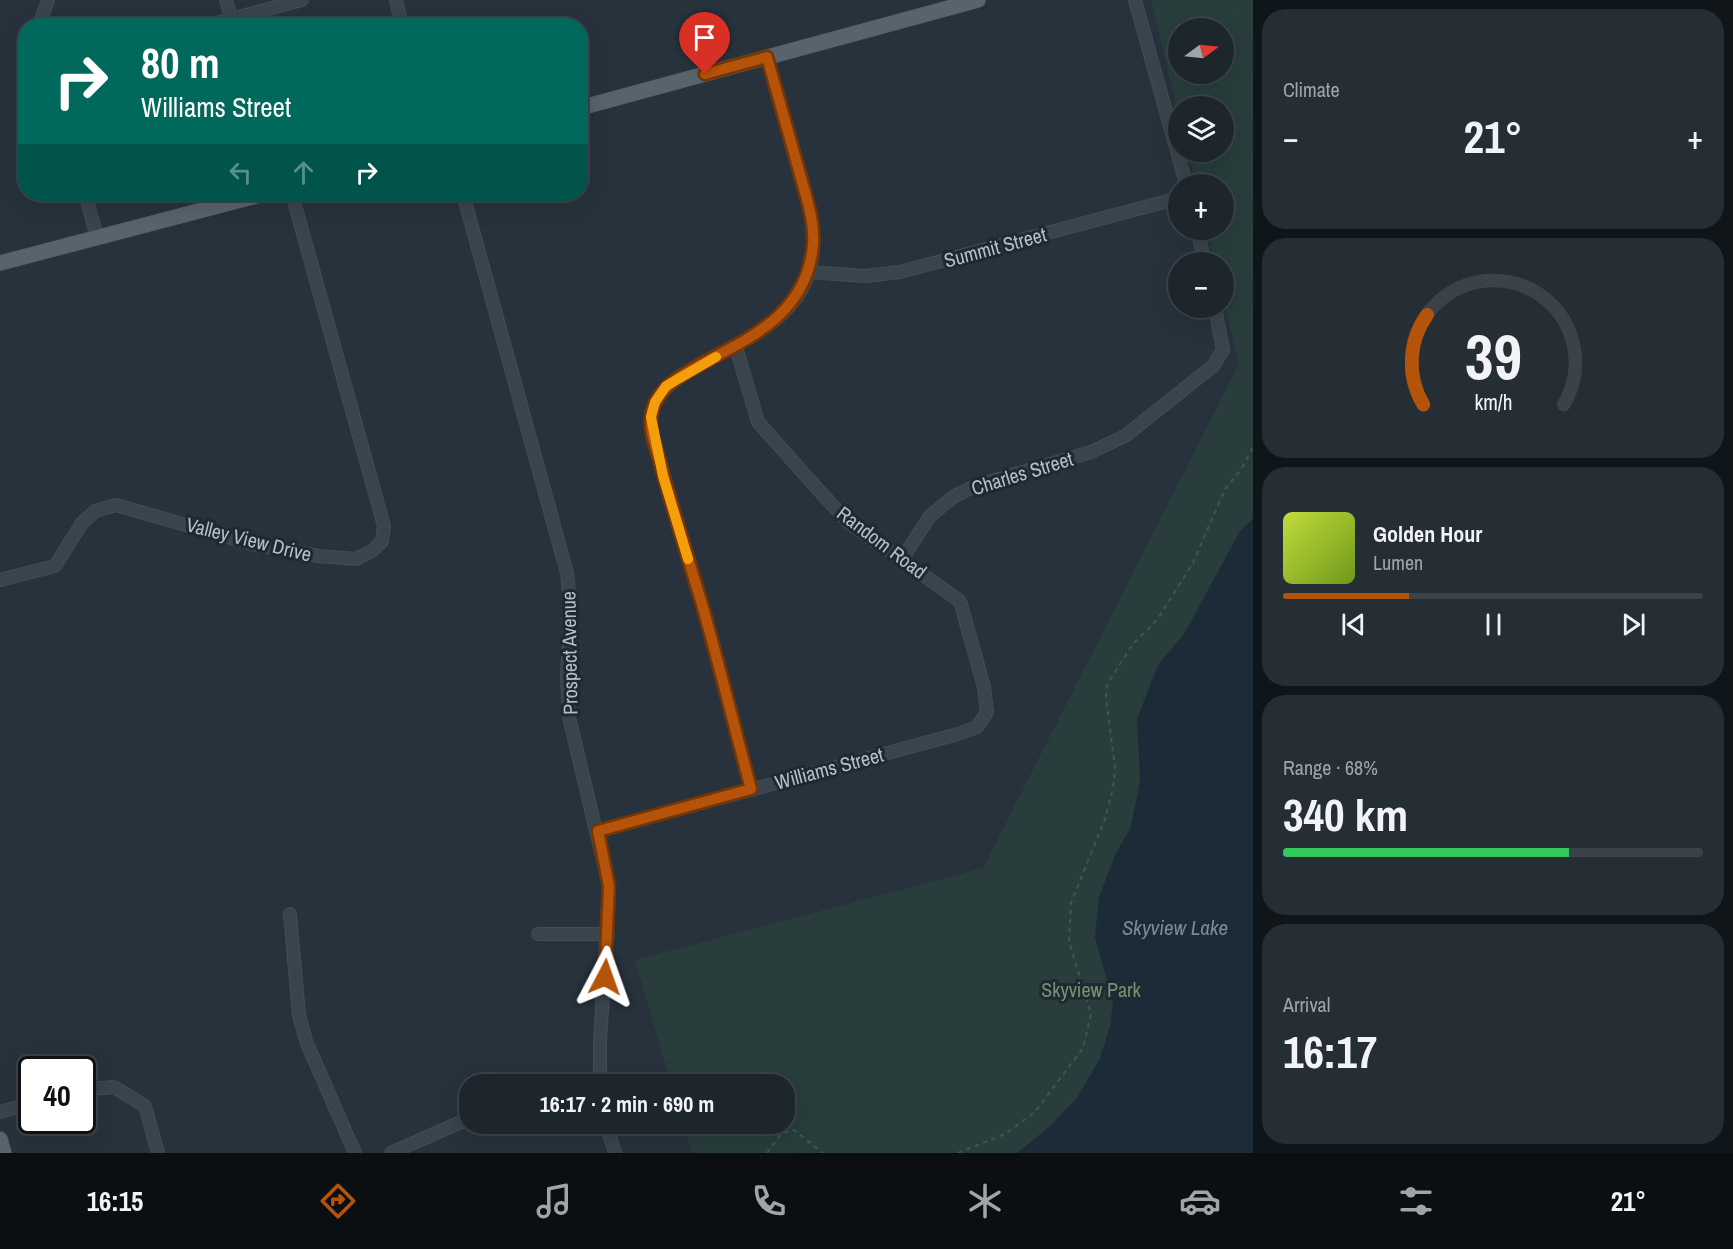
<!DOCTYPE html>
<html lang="en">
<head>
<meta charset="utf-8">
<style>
  body { margin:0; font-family:"Archivo Narrow",sans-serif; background:#252e35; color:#f1f3f6; height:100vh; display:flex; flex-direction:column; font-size:22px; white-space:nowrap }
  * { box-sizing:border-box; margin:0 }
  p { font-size:20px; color:#a0a5aa }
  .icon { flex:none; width:33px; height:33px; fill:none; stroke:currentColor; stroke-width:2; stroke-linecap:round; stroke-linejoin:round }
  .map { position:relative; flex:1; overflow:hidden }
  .side { display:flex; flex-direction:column; gap:9px; padding:9px; background:#101519; width:480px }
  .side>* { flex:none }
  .guide { position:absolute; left:18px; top:18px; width:570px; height:183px; border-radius:24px; box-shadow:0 6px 24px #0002,0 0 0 2px #3b4349; background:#00695c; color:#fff; overflow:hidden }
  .needle { width:39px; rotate:75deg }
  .fabs { position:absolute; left:1168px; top:18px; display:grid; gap:12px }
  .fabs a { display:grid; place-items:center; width:66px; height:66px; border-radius:50%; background:#1d262d; box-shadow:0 6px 24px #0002,0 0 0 2px #3b4349; font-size:30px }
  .speed { position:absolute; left:18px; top:1056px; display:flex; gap:12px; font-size:30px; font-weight:700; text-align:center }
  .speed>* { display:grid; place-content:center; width:78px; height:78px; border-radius:50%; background:#1d262d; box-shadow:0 6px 24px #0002,0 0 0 2px #3b4349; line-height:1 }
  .speed .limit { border:3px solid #111; border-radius:9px; background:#fff; color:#111 }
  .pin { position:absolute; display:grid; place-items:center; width:51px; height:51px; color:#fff; margin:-62px -26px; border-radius:50% 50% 50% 0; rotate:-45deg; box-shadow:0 0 6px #0007 }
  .pin .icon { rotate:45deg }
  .me { position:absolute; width:66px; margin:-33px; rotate:4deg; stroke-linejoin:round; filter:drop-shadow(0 0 4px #0008) }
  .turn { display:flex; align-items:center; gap:21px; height:126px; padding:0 24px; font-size:27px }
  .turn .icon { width:78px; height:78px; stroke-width:2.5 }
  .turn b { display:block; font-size:42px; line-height:51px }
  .lanes { display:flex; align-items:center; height:57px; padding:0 24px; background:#0003; justify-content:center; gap:30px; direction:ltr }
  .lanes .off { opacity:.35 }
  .big { font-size:45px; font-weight:800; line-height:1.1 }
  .side .card { flex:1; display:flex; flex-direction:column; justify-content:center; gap:9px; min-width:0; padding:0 21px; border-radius:24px; background:#252e35 }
  .side .dial { align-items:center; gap:0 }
  .dial svg { height:156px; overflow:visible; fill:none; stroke:#3b4349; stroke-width:7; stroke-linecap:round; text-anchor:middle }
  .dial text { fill:#f1f3f6; stroke:none }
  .song { display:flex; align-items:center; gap:18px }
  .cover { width:72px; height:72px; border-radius:9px; background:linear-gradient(135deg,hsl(70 70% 55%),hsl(80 70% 35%)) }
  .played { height:6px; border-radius:3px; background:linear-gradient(90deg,#b45309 30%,#3b4349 30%) }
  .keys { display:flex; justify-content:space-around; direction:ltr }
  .heat { display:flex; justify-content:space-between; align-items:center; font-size:33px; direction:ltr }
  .charge { height:9px; border-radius:4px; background:linear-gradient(90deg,#34c759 68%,#3b4349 0) }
  .trip { position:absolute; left:459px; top:1074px; width:336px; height:60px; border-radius:24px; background:#1d262d; box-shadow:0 6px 24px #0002,0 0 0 2px #3b4349; font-weight:800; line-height:60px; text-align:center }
  .dock { display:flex; height:96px; justify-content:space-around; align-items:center; background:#0c0f12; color:#a0a5aa }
  .dock .icon { width:42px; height:42px }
  .dock .active { color:#b45309 }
  .dock b { font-size:27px; color:#f1f3f6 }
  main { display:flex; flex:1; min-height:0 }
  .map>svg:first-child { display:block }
  .green { fill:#293d3d; fill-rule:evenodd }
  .water { fill:#1b2b38 }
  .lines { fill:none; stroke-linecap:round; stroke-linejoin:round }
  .minor-casing { stroke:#434d55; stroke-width:14 }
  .major-casing { stroke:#434d55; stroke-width:16 }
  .path { stroke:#425554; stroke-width:2; stroke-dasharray:4.5 4.5; stroke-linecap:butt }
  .minor { stroke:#3a444c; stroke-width:12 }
  .major { stroke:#59636c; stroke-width:15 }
  .route-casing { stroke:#753606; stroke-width:15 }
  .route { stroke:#b45309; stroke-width:10 }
  .slow { stroke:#f59e0b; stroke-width:10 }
  .labels { text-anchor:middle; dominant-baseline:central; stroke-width:6; stroke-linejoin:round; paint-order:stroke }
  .street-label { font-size:20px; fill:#b6bfc7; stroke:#1f2931 }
  .park-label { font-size:20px; fill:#709574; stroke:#1f2931 }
  .water-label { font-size:21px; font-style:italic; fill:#738da2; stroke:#1f2931 }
</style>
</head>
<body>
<main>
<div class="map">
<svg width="1253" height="1153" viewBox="0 0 1253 1153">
  <rect width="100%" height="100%" fill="#27323c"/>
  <!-- green -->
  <path class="green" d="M1151,0H1253V1153H692L683,1124H784V1084H671L635,960L983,868L1239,364L1224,303V262H1214L1206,230H1224V184H1196L1188,152H1224V106H1179V116ZM1179,28H1224V74H1179Z"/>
  <!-- water -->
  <path class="water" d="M1253,519V1153H1017L1048,1128L1077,1098L1100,1058L1110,1026L1113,1002L1095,937L1099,897L1115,855L1131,827L1140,780L1137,719L1158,665L1184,634L1240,531Z"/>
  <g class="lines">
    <!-- minor casing -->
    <g class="minor-casing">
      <g id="minor">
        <path d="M226,0L231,18"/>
        <path d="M396,0L402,26"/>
        <path d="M1135,0L1186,184"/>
        <path d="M39,26L48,0"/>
        <path d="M205,26L302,0"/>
        <path d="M85,194L97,237"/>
        <path d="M463,194L567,573L571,612L567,676L569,717L609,886L600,1042V1084"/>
        <path d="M1197,230L1205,262"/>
        <path d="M808,272L865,276L900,272L1179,198"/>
        <path d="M902,559L930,516L953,497L975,486L1091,452L1125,436L1213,366L1223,350L1215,308"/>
        <path d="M0,580L55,566L82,523L95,511L116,505L252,544L318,556L356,559L372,551L382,541L384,526L292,194"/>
        <path d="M751,789C734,726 719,663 701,601C687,554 672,508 660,461C656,448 649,431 651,417C658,349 816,352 813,241C813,213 804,188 796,161C787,126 777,91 767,57"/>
        <path d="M598,831L958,734L977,727L987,712L984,687L960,601L849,523L814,485L758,422L736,347"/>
        <path d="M290,914L299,1015L306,1041L355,1153"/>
        <path d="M538,934H608"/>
        <path d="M82,1090L114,1087L145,1106L158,1153"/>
        <path d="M0,1112L32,1103"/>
        <path d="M606,1124L615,1153"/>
        <path d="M391,1153L470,1118"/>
      </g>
    </g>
    <!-- major casing -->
    <g class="major-casing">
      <g id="major">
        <path d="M580,108L978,0"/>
        <path d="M0,263L264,194"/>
        <path d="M0,1139L4,1153"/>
      </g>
    </g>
    <!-- path -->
    <g class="path">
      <path d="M767,1153L782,1133L794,1130L823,1153"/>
      <path d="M958,1153L1005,1134L1035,1112L1083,1048L1091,1014L1069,941L1071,903L1105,819L1113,788L1115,768L1106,697L1107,685L1132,645L1157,620L1193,563L1225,489L1242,468L1253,447"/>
    </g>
    <!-- minor -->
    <use href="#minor" class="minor"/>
    <!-- major -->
    <use href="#major" class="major"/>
  </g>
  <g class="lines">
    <!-- route casing -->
    <g class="route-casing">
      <path id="route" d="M605,977L609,886L598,831L751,789C734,726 719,663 701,601C687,554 672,508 660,462C656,448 649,431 651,417C658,351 803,357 813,245C815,221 806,197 800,174C789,135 778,96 767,57L705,74"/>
    </g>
    <!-- route -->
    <use href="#route" class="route"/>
    <!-- slow -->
    <path class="slow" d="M688,559L663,476L651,417L655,402L666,386L716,357"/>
  </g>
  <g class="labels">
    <!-- street labels -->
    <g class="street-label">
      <text transform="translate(995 247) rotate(-15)">Summit Street</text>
      <text transform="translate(1022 473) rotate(-17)">Charles Street</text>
      <text transform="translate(249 539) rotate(14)">Valley View Drive</text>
      <text transform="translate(882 542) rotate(37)">Random Road</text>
      <text transform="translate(569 653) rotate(-91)">Prospect Avenue</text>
      <text transform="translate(829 768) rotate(-15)">Williams Street</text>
    </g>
    <!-- park labels -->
    <g class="park-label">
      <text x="1091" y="989">Skyview Park</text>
    </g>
    <!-- water labels -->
    <g class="water-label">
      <text x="1175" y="927">Skyview Lake</text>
    </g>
  </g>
</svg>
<div class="fabs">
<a><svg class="needle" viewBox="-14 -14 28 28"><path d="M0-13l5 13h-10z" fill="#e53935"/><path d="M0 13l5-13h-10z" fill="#a0a5aa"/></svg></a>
<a><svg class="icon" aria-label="layers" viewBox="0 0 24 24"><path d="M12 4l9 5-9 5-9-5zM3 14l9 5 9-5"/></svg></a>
<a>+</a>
<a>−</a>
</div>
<div class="speed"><div class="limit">40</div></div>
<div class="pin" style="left:705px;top:74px;background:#d93025"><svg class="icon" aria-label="arrive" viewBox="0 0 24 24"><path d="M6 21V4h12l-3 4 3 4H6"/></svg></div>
<svg class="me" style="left:605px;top:977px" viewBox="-20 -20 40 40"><path d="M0-17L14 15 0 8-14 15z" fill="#b45309" stroke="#fff" stroke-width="4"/></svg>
<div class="trip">16:17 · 2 min · 690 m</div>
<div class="guide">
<div class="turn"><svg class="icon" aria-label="right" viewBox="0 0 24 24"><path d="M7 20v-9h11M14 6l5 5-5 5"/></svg><div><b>80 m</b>Williams Street</div></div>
<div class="lanes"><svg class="icon off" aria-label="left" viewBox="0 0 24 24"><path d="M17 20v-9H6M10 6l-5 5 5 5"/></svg><svg class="icon off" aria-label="ahead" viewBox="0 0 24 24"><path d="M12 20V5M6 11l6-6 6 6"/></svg><svg class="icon" aria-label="right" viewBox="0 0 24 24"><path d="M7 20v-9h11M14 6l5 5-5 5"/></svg></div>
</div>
</div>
<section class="side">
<div class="card"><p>Climate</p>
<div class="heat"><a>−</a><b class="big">21°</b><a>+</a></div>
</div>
<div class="card dial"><svg viewBox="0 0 100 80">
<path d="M14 69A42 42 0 1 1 86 69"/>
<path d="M14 69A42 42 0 0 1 16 23" stroke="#b45309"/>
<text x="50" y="56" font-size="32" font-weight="700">39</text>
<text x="50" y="72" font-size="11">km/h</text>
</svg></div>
<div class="card">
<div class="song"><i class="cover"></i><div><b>Golden Hour</b><p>Lumen</p></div></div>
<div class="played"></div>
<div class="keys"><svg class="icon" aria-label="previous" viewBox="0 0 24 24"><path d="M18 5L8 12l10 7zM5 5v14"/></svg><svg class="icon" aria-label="pause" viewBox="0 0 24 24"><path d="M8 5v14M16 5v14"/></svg><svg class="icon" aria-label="next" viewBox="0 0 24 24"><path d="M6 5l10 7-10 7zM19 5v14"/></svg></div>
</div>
<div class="card"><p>Range · 68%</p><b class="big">340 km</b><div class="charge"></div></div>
<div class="card"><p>Arrival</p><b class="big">16:17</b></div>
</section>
</main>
<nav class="dock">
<b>16:15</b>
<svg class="icon active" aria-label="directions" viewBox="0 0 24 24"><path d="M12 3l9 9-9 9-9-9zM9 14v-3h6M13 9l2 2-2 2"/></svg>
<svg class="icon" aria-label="music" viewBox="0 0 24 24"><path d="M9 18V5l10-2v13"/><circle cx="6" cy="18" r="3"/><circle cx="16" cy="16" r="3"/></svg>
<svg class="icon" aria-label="phone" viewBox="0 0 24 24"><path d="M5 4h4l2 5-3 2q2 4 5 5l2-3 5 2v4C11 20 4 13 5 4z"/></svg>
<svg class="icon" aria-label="climate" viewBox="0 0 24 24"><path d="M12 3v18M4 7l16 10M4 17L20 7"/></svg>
<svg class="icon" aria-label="car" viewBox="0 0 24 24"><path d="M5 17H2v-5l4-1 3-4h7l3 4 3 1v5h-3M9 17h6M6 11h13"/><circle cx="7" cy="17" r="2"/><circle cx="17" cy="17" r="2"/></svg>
<svg class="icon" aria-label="filters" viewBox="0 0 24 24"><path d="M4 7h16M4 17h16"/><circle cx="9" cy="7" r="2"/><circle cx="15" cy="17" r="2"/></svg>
<b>21°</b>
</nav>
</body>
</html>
